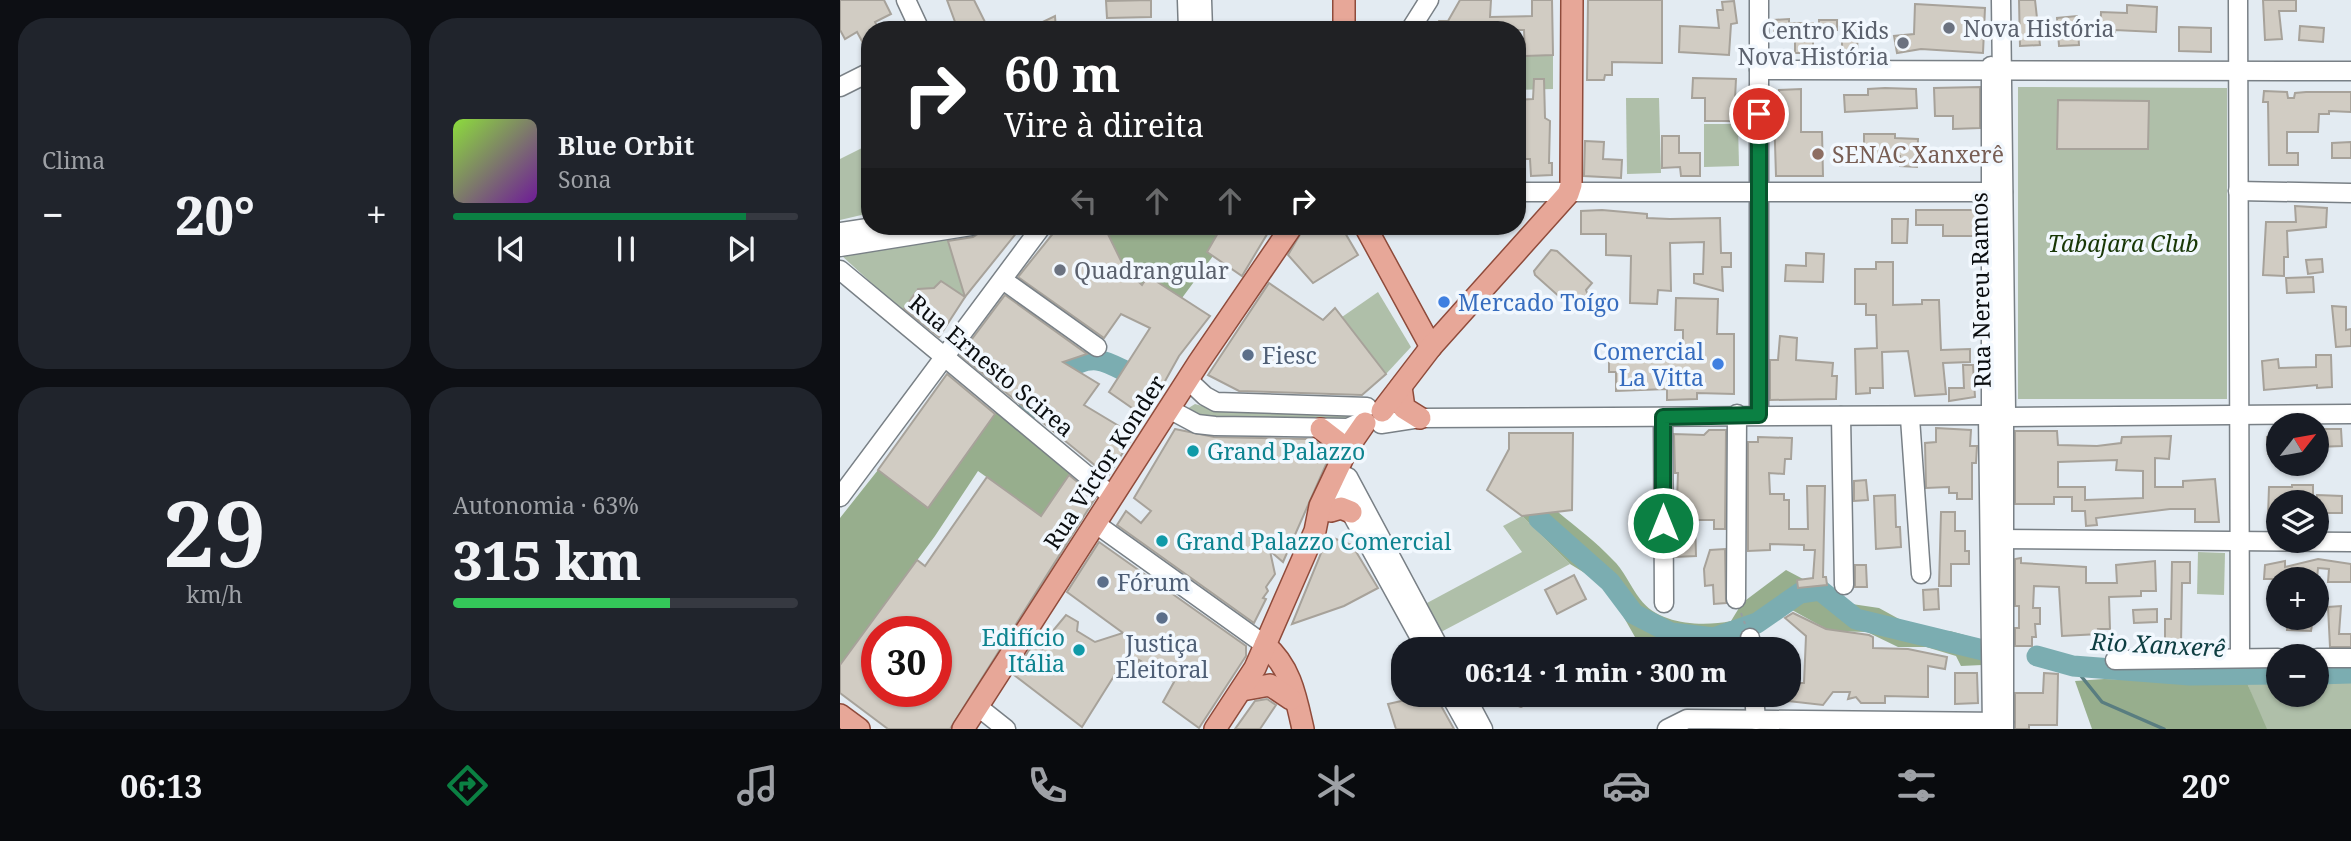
<!DOCTYPE html>
<html lang="pt">
<head>
<meta charset="utf-8">
<style>
  body { margin:0; font-family:"Noto Serif",serif; background:#20242c; color:#f1f3f6; height:100vh; display:flex; flex-direction:column; font-size:26px; white-space:nowrap }
  * { box-sizing:border-box; margin:0 }
  p { font-size:23px; color:#9ea1a6 }
  .icon { flex:none; width:38px; height:38px; fill:none; stroke:currentColor; stroke-width:2; stroke-linecap:round; stroke-linejoin:round }
  .map { position:relative; flex:1; overflow:hidden }
  .details { display:flex; flex-direction:column; gap:18px; padding:18px; background:#0d0f14; width:840px }
  .details>* { flex:none }
  .banner { position:absolute; left:21px; top:21px; width:665px; height:214px; border-radius:28px; box-shadow:0 2px 5px #0004; background:#202124; color:#fff; overflow:hidden }
  .needle { width:46px; rotate:59deg }
  .buttons { position:absolute; left:1426px; top:413px; display:grid; gap:14px }
  .buttons a { display:grid; place-items:center; width:63px; height:63px; border-radius:50%; background:#171b24; box-shadow:0 2px 5px #0004; font-size:35px }
  .speed { position:absolute; left:21px; top:616px; display:flex; gap:14px; font-size:35px; font-weight:700; text-align:center }
  .speed>* { display:grid; place-content:center; width:91px; height:91px; border-radius:50%; background:#171b24; box-shadow:0 2px 5px #0004; line-height:1 }
  .speed .limit { border:10px solid #d22; background:#fff; color:#111 }
  .pin { position:absolute; display:grid; place-items:center; width:60px; height:60px; color:#fff; margin:-30px; border:4px solid #fff; border-radius:50%; box-shadow:0 2px 7px #0007 }
  .me { position:absolute; width:77px; margin:-38px; rotate:0deg; stroke-linejoin:round; filter:drop-shadow(0 0 5px #0008) }
  .turn { display:flex; align-items:center; gap:24px; height:147px; padding:0 28px; font-size:32px }
  .turn .icon { width:91px; height:91px; stroke-width:2.5 }
  .turn b { display:block; font-size:49px; line-height:60px }
  .lanes { display:flex; align-items:center; height:66px; padding:0 28px; background:#0003; justify-content:center; gap:35px; direction:ltr }
  .lanes .off { opacity:.35 }
  .big { font-size:52px; font-weight:800; line-height:1.1 }
  .details .tile { flex:1; display:flex; flex-direction:column; justify-content:center; gap:10px; min-width:0; padding:0 24px; border-radius:28px; background:#20242c }
  .details .dial { align-items:center; gap:0 }
  .dial b { font-size:91px; line-height:1 }
  .song { display:flex; align-items:center; gap:21px }
  .cover { width:84px; height:84px; border-radius:10px; background:linear-gradient(135deg,hsl(90 70% 55%),hsl(280 70% 35%)) }
  .played { height:7px; border-radius:4px; background:linear-gradient(90deg,#0b8043 85%,#363941 85%) }
  .keys { display:flex; justify-content:space-around; direction:ltr }
  .heat { display:flex; justify-content:space-between; align-items:center; font-size:38px; direction:ltr }
  .charge { height:10px; border-radius:5px; background:linear-gradient(90deg,#34c759 63%,#363941 0) }
  .details .tiles { flex:1; display:grid; gap:18px; grid-template-columns:repeat(2,1fr) }
  .trip { position:absolute; left:551px; top:637px; width:410px; height:70px; border-radius:28px; background:#171b24; box-shadow:0 2px 5px #0004; font-weight:800; line-height:70px; text-align:center }
  .menu { display:flex; height:112px; justify-content:space-around; align-items:center; background:#090b0e; color:#9ea1a6 }
  .menu .icon { width:49px; height:49px }
  .menu .current { color:#0b8043 }
  .menu b { font-size:32px; color:#f1f3f6 }
  main { display:flex; flex:1; min-height:0 }
  .map>svg:first-child { display:block }
  .green { fill:#afbfa9 }
  .forest { fill:#97ae8d }
  .lines { fill:none; stroke-linecap:round; stroke-linejoin:round }
  .stream { stroke:#597d80; stroke-width:3.5 }
  .river { stroke:#7badb1; stroke-width:21 }
  .building { fill:#d1ccc3; stroke:#a7a29a; stroke-width:2; fill-rule:evenodd }
  .minor-casing { stroke:#798086; stroke-width:21 }
  .major-casing { stroke:#8f4b3b; stroke-width:24 }
  .path { stroke:#969da2; stroke-width:2; stroke-dasharray:3.5 5; stroke-linecap:butt }
  .minor { stroke:#fff; stroke-width:18 }
  .major { stroke:#e7a798; stroke-width:21 }
  .route-casing { stroke:#07532c; stroke-width:18 }
  .route { stroke:#0b8043; stroke-width:12 }
  .worship-dot { fill:#6b7280; stroke:#f2f8fe; stroke-width:2.5 }
  .education-dot { fill:#8d6e63; stroke:#f2f8fe; stroke-width:2.5 }
  .shop-dot { fill:#3f7fe0; stroke:#f2f8fe; stroke-width:2.5 }
  .service-dot { fill:#5c6f8a; stroke:#f2f8fe; stroke-width:2.5 }
  .culture-dot { fill:#0f9aa8; stroke:#f2f8fe; stroke-width:2.5 }
  .labels { text-anchor:middle; dominant-baseline:central; stroke-width:7; stroke-linejoin:round; paint-order:stroke }
  .worship-label { font-size:23px; fill:#5b616d; stroke:#f2f8fe; text-anchor:start }
  .education-label { font-size:23px; fill:#785e54; stroke:#f2f8fe; text-anchor:start }
  .park-label { font-size:23px; font-style:italic; fill:#183706; stroke:#f2f8fe }
  .street-label { font-size:23px; fill:#0a0d0f; stroke:#f2f8fe }
  .shop-label { font-size:23px; fill:#366cbe; stroke:#f2f8fe; text-anchor:start }
  .service-label { font-size:23px; fill:#4e5e75; stroke:#f2f8fe; text-anchor:start }
  .culture-label { font-size:23px; fill:#0d838f; stroke:#f2f8fe; text-anchor:start }
  .water-label { font-size:24px; font-style:italic; fill:#0e3e42; stroke:#f2f8fe }
</style>
</head>
<body>
<main>
<section class="details">
<div class="tiles">
<div class="tile"><p>Clima</p>
<div class="heat"><a>−</a><b class="big">20°</b><a>+</a></div>
</div>
<div class="tile">
<div class="song"><i class="cover"></i><div><b>Blue Orbit</b><p>Sona</p></div></div>
<div class="played"></div>
<div class="keys"><svg class="icon" aria-label="previous" viewBox="0 0 24 24"><path d="M18 5L8 12l10 7zM5 5v14"/></svg><svg class="icon" aria-label="pause" viewBox="0 0 24 24"><path d="M8 5v14M16 5v14"/></svg><svg class="icon" aria-label="next" viewBox="0 0 24 24"><path d="M6 5l10 7-10 7zM19 5v14"/></svg></div>
</div>
<div class="tile dial"><b>29</b><p>km/h</p></div>
<div class="tile"><p>Autonomia · 63%</p><b class="big">315 km</b><div class="charge"></div></div>
</div>
</section>
<div class="map">
<svg width="1511" height="729" viewBox="0 0 1511 729">
  <rect width="100%" height="100%" fill="#e3ebf2"/>
  <!-- green -->
  <g class="green">
    <path d="M335,23V30H229V26Z"/>
    <path d="M713,55V89L677,90V56Z"/>
    <path d="M1178,87L1387,88V399H1178Z"/>
    <path d="M786,98H819L821,173L787,174Z"/>
    <path d="M864,124H898L899,166L864,167Z"/>
    <path d="M30,144V213L0,220V159Z"/>
    <path d="M107,237L125,297L101,281L94,288L77,289L62,311L1,255Z"/>
    <path d="M538,292L571,347L546,374L502,317Z"/>
    <path d="M355,404L376,410L516,414L509,425L356,419L347,409Z"/>
    <path d="M682,516L730,564L601,632L587,603L682,552L663,526Z"/>
    <path d="M1358,552L1385,553L1384,595L1357,594Z"/>
    <path d="M1511,682V729H1425L1407,683H1438V695H1477V683Z"/>
  </g>
  <!-- forest -->
  <g class="forest">
    <path d="M332,226H357L378,233L373,256L342,298L308,276L302,285L285,269L266,234L326,229Z"/>
    <path d="M157,411L232,471L201,516L138,471L95,536L0,665V518L38,470L88,508Z"/>
    <path d="M718,512C736,527 756,542 772,559C784,570 790,586 800,599C819,625 863,627 891,621L902,603L946,570L963,579L978,599L1039,608L1081,631H1110L1142,640V665L1121,666L1116,656L1086,647H1058L1027,632L990,631L952,610L903,643L847,644L795,637L766,586L730,564L682,516Z"/>
    <path d="M1264,679L1407,683L1427,729H1252L1235,681Z"/>
  </g>
  <g class="lines">
    <!-- stream -->
    <path class="stream" d="M1233,666L1262,702L1324,729"/>
    <!-- river -->
    <g class="river">
      <path d="M187,411C204,393 228,357 257,360C265,361 275,366 283,370"/>
      <path d="M699,519L770,582L794,614L831,633L874,638L917,623L960,593L980,590L1016,619L1147,651"/>
      <path d="M1197,656L1233,666L1350,675L1438,674"/>
      <path d="M1477,674L1511,673"/>
    </g>
  </g>
  <!-- building -->
  <g class="building">
    <path d="M0,0H44L51,14L35,22L39,30H30V56L17,32L5,39L0,30Z"/>
    <path d="M107,0H134L146,24L135,30H118Z"/>
    <path d="M311,0V17L267,18L266,1Z"/>
    <path d="M620,0H651L650,17L692,16V0H712L713,55L685,56L684,30H593L599,21H608Z"/>
    <path d="M748,0H822V63L772,62V75H765L764,80H747Z"/>
    <path d="M1179,0H1195L1200,45L1180,46Z"/>
    <path d="M1423,0H1456V11H1439L1442,39L1425,40Z"/>
    <path d="M894,1L897,23L891,24L889,55L839,52L840,26L879,28L877,10H883L882,2Z"/>
    <path d="M1075,4L1145,8L1143,53L1081,49L1057,53L1054,36L1074,34Z"/>
    <path d="M1287,5L1317,7L1316,32L1275,30V39H1260L1261,12L1287,13Z"/>
    <path d="M215,16L216,30H186Z"/>
    <path d="M1237,16L1239,45L1219,46L1217,18Z"/>
    <path d="M949,19V23H973V53H955V35H934V20Z"/>
    <rect x="979" y="20" width="18" height="10"/>
    <path d="M1460,26L1484,28L1483,42L1459,40Z"/>
    <path d="M1339,27L1371,28V52L1339,51Z"/>
    <path d="M1002,28H1018L1017,52H1002Z"/>
    <path d="M853,78L896,79L895,99H901V121H865V98H852Z"/>
    <path d="M694,79H704L705,118L710,121L709,163H712V175L691,176L690,159H677V100L693,99Z"/>
    <path d="M1140,87V128L1113,129V116H1095L1094,88Z"/>
    <path d="M1045,88L1076,89L1077,108L1005,112L1004,95H1028V89Z"/>
    <path d="M961,89V132H982L983,176H936L934,112H940L939,90Z"/>
    <path d="M1424,91L1447,92L1448,98H1454L1455,93L1466,92H1511V112L1489,111V114H1479L1478,132H1447V153H1458V165H1429L1428,102H1423Z"/>
    <path d="M1218,100L1309,101L1308,149H1217Z"/>
    <path d="M1024,134H1055V138L1078,139L1077,167L1060,166V156H1024Z"/>
    <path d="M822,136H839V153H860V176H841L840,167L822,168Z"/>
    <path d="M745,141L764,142L763,159L782,160L781,178L744,176Z"/>
    <path d="M1511,142V158H1492V143Z"/>
    <path d="M1455,206L1487,208L1486,227L1447,231L1448,257H1444V276L1423,275L1426,222H1456Z"/>
    <path d="M762,210L807,214V218L830,219L880,218L881,253H891V267H882L883,291L854,283V274H863L864,242L830,243L831,291L818,290L817,304L790,303L791,256L766,255V234H741V211Z"/>
    <path d="M1076,210H1137V236H1103V225H1076Z"/>
    <path d="M1052,219H1068L1067,243H1052Z"/>
    <path d="M182,226L125,297L108,241L133,237L141,232Z"/>
    <path d="M219,226H264L285,269L302,285L308,276L370,316L339,356L305,417L269,392L310,328L281,314L264,338L178,277Z"/>
    <path d="M382,226H432L402,276L367,252Z"/>
    <path d="M465,226H501L518,255L473,283L448,255Z"/>
    <path d="M711,250L717,251L752,283L746,290L748,295L732,308L695,275L694,271Z"/>
    <path d="M966,253L984,254L983,282L945,281L946,265L966,266Z"/>
    <path d="M1482,259L1483,272L1468,274L1466,260Z"/>
    <path d="M1036,262H1053V305L1082,304V300H1099L1101,350L1130,349V362L1103,363L1106,394L1075,396L1068,351L1042,352L1043,388H1030V393L1016,394L1015,349L1037,348L1036,315H1026V304H1015V269H1036Z"/>
    <path d="M1473,277L1474,292L1447,293L1446,278Z"/>
    <path d="M101,281L125,297L99,337L64,309L78,289L94,288Z"/>
    <path d="M429,283L483,320L495,308L546,374L522,395L399,391L368,375Z"/>
    <path d="M165,295L247,354L223,362L259,384L244,405L294,435L268,476L120,355Z"/>
    <path d="M836,298L878,299L877,334H894V394L857,393V399L827,400V389L776,391V372H769V351L813,349L812,362L843,357V330H835Z"/>
    <path d="M1492,306L1506,307V330L1511,329V346L1496,347Z"/>
    <path d="M940,336L957,338L956,360L993,363L992,376H997L996,399L930,400V360H938Z"/>
    <path d="M1476,355H1491L1492,387L1477,388V385L1424,390L1422,361L1438,359L1439,368L1476,367Z"/>
    <path d="M1123,365H1133L1135,397L1109,401V388H1124Z"/>
    <path d="M107,374L155,414L88,508L38,470Z"/>
    <path d="M1096,428L1131,430L1130,446H1137L1136,463H1132V499H1117V493H1109V487L1086,488L1085,443L1096,442Z"/>
    <path d="M335,429L374,437L472,439L491,453L443,562L430,551L435,574L426,587L428,591L423,598L426,599L414,623L277,525L286,511L301,523L311,511L294,498Z"/>
    <path d="M1477,429H1501L1502,446L1477,447Z"/>
    <path d="M869,430H886L885,529H874V520H855L856,556L835,557L838,473H835L834,434L864,435Z"/>
    <path d="M1175,431H1217L1218,445L1257,446L1281,443L1282,437L1331,436L1329,459L1315,458V487H1343V481L1375,479L1379,522H1355V509H1330L1256,518L1257,525L1246,526L1245,511H1232V497H1214V504H1175ZM1277,460L1276,470L1303,471V498L1245,500V487H1218V462Z"/>
    <path d="M669,433H733L732,510L682,516L647,490L669,449Z"/>
    <path d="M1438,436V454H1428L1427,437Z"/>
    <path d="M918,437L952,438L951,459H945L944,474L929,473L930,494H944V500H949V529H968L967,486H985L983,577H986L987,585L958,588L957,580L973,578L975,550H964V545L930,544V550L908,551V442H918Z"/>
    <path d="M229,475L256,497L110,729H48L0,693V665L77,560L85,566L147,477L201,516ZM37,632H96V691H37Z"/>
    <path d="M1026,480L1028,500L1014,501V481Z"/>
    <path d="M1452,485H1473V502H1438V516H1428L1429,487H1452Z"/>
    <path d="M1055,495L1056,527H1060L1061,547L1036,549L1034,496Z"/>
    <path d="M1477,495L1502,496V513H1477Z"/>
    <path d="M1101,512H1115V531H1125V551H1129V564H1111V586H1099Z"/>
    <path d="M488,536L512,545L538,588L504,606L452,624Z"/>
    <path d="M259,542L406,646V656L359,728L323,702L334,682L299,660L291,674L279,668L242,727L174,675L193,644L202,650L210,638L208,632H212L226,615L238,622L237,631L255,642L283,633L227,592Z"/>
    <path d="M885,549L886,603L874,604L873,585L865,586L864,569L870,550Z"/>
    <path d="M1181,558V563L1246,567V583H1277L1276,565L1315,561L1316,591H1301V596L1269,597L1270,629H1258L1259,634L1222,636L1219,587L1194,586L1193,608H1200V624H1195L1196,637H1192V646H1175V628H1179V606H1175V559Z"/>
    <path d="M1478,559L1511,564V582H1488L1489,569L1478,568L1477,579H1424L1425,565L1445,561V567Z"/>
    <path d="M1332,562H1350V583H1342L1341,646H1325V619H1331Z"/>
    <path d="M1015,565H1026L1027,587H1015Z"/>
    <path d="M734,575L746,599L717,614L705,590Z"/>
    <path d="M1098,589L1099,609L1084,610L1083,590Z"/>
    <path d="M1501,606L1499,634H1511V647H1490L1488,607Z"/>
    <path d="M1317,609V622L1294,623L1293,610Z"/>
    <path d="M953,613L986,629L1029,635L1033,637V648L1068,649L1107,657L1105,669L1088,666V697L1045,696V703H1021L1016,697L1008,699L1010,692H993L983,705L948,701L934,704L926,700L925,695H948V683H964L966,636L945,618Z"/>
    <path d="M1448,618H1473L1471,631L1447,630Z"/>
    <path d="M1115,673H1137L1138,703L1115,704Z"/>
    <path d="M1204,673L1218,674L1217,725H1189V729H1175V693H1203Z"/>
    <path d="M588,695H595L614,729H556L548,704Z"/>
    <path d="M669,695H708L681,707L675,705Z"/>
    <path d="M427,699L436,705L420,729H395L415,701Z"/>
  </g>
  <g class="lines">
    <!-- minor casing -->
    <g class="minor-casing">
      <g id="minor">
        <path d="M66,0L80,30"/>
        <path d="M347,0L348,30"/>
        <path d="M362,0L363,30"/>
        <path d="M919,0V415"/>
        <path d="M1161,0L1166,411"/>
        <path d="M1398,0L1400,658"/>
        <path d="M570,30L589,0"/>
        <path d="M919,70L1511,71"/>
        <path d="M0,87L30,72"/>
        <path d="M1398,191L1511,193"/>
        <path d="M677,192H1163"/>
        <path d="M0,232L41,226"/>
        <path d="M0,247L131,226"/>
        <path d="M0,270L273,497"/>
        <path d="M163,280L257,347"/>
        <path d="M348,380L365,396L376,402L527,407"/>
        <path d="M329,409L357,424L375,426L508,428L523,421"/>
        <path d="M1151,410V66"/>
        <path d="M1001,416L1004,585"/>
        <path d="M823,417L824,603"/>
        <path d="M1167,417L1511,414"/>
        <path d="M1070,418L1081,574"/>
        <path d="M1150,421L1162,425L1167,417L1165,409L1156,407L1148,415L1152,729"/>
        <path d="M541,424L580,418L1148,415"/>
        <path d="M508,477L600,649"/>
        <path d="M500,493L586,649"/>
        <path d="M0,497L202,226"/>
        <path d="M256,524L425,645"/>
        <path d="M1151,539L1511,542"/>
        <path d="M896,599L897,414"/>
        <path d="M910,638L911,649"/>
        <path d="M1477,658H1511"/>
        <path d="M1275,660L1438,658"/>
        <path d="M610,695L629,729"/>
        <path d="M625,695L643,729"/>
        <path d="M914,695L916,720"/>
        <path d="M137,706L166,729"/>
        <path d="M827,729L847,719L1164,722"/>
        <path d="M1164,729V422"/>
      </g>
    </g>
    <!-- major casing -->
    <g class="major-casing">
      <g id="major">
        <path d="M504,30V0"/>
        <path d="M525,226L591,347"/>
        <path d="M561,387L564,408L580,418"/>
        <path d="M542,411L591,347L728,194L731,185L732,0"/>
        <path d="M481,429L507,449"/>
        <path d="M491,511L501,508L511,512"/>
        <path d="M425,645C451,667 456,698 463,729"/>
        <path d="M402,690L430,685L451,699"/>
        <path d="M0,715L19,729"/>
        <path d="M123,729L359,362L452,226"/>
        <path d="M375,729L415,668L475,531L480,506L507,449L525,423"/>
      </g>
    </g>
    <!-- path -->
    <path class="path" d="M901,613L905,624"/>
    <!-- minor -->
    <use href="#minor" class="minor"/>
    <!-- major -->
    <use href="#major" class="major"/>
  </g>
  <g class="lines">
    <!-- route casing -->
    <g class="route-casing">
      <path id="route" d="M823,523V417L919,415V114"/>
    </g>
    <!-- route -->
    <use href="#route" class="route"/>
  </g>
  <!-- markers -->
  <g class="worship-dot">
    <circle cx="1109" cy="28" r="7"/>
    <circle cx="1063" cy="43" r="7"/>
    <circle cx="220" cy="270" r="7"/>
  </g>
  <circle class="education-dot" cx="978" cy="154" r="7"/>
  <g class="shop-dot">
    <circle cx="604" cy="302" r="7"/>
    <circle cx="878" cy="364" r="7"/>
  </g>
  <g class="service-dot">
    <circle cx="408" cy="355" r="7"/>
    <circle cx="263" cy="582" r="7"/>
    <circle cx="322" cy="618" r="7"/>
  </g>
  <g class="culture-dot">
    <circle cx="353" cy="451" r="7"/>
    <circle cx="322" cy="541" r="7"/>
    <circle cx="239" cy="650" r="7"/>
  </g>
  <g class="labels">
    <!-- worship labels -->
    <g class="worship-label">
      <text x="1123" y="28">Nova História</text>
      <text x="1049" y="30" text-anchor="end">Centro Kids<tspan x="1049" dy="26">Nova História</tspan></text>
      <text x="234" y="270">Quadrangular</text>
    </g>
    <!-- education labels -->
    <g class="education-label">
      <text x="992" y="154">SENAC Xanxerê</text>
    </g>
    <!-- park labels -->
    <g class="park-label">
      <text x="1283" y="243">Tabajara Club</text>
    </g>
    <!-- street labels -->
    <g class="street-label">
      <text transform="translate(1140 290) rotate(-91)">Rua Nereu Ramos</text>
      <text transform="translate(152 365) rotate(40)">Rua Ernesto Scirea</text>
      <text transform="translate(264 462) rotate(-57)">Rua Victor Konder</text>
    </g>
    <!-- shop labels -->
    <g class="shop-label">
      <text x="618" y="302">Mercado Toígo</text>
      <text x="864" y="351" text-anchor="end">Comercial<tspan x="864" dy="26">La Vitta</tspan></text>
    </g>
    <!-- service labels -->
    <g class="service-label">
      <text x="422" y="355">Fiesc</text>
      <text x="277" y="582">Fórum</text>
      <text x="322" y="643" text-anchor="middle">Justiça<tspan x="322" dy="26">Eleitoral</tspan></text>
    </g>
    <!-- culture labels -->
    <g class="culture-label">
      <text x="367" y="451">Grand Palazzo</text>
      <text x="336" y="541">Grand Palazzo Comercial</text>
      <text x="225" y="637" text-anchor="end">Edifício<tspan x="225" dy="26">Itália</tspan></text>
    </g>
    <!-- water labels -->
    <g class="water-label">
      <text transform="translate(1318 644) rotate(3)">Rio Xanxerê</text>
    </g>
  </g>
</svg>
<div class="buttons">
<a><svg class="needle" viewBox="-14 -14 28 28"><path d="M0-13l5 13h-10z" fill="#e53935"/><path d="M0 13l5-13h-10z" fill="#9ea1a6"/></svg></a>
<a><svg class="icon" aria-label="layers" viewBox="0 0 24 24"><path d="M12 4l9 5-9 5-9-5zM3 14l9 5 9-5"/></svg></a>
<a>+</a>
<a>−</a>
</div>
<div class="speed"><div class="limit">30</div></div>
<div class="pin" style="left:919px;top:114px;background:#d93025"><svg class="icon" aria-label="arrive" viewBox="0 0 24 24"><path d="M6 21V4h12l-3 4 3 4H6"/></svg></div>
<svg class="me" style="left:823px;top:523px" viewBox="-20 -20 40 40"><circle r="17" fill="#0b8043" stroke="#fff" stroke-width="3"/><path d="M0-11L8 9 0 5-8 9z" fill="#fff"/></svg>
<div class="trip">06:14 · 1 min · 300 m</div>
<div class="banner">
<div class="turn"><svg class="icon" aria-label="right" viewBox="0 0 24 24"><path d="M7 20v-9h11M14 6l5 5-5 5"/></svg><div><b>60 m</b>Vire à direita</div></div>
<div class="lanes"><svg class="icon off" aria-label="left" viewBox="0 0 24 24"><path d="M17 20v-9H6M10 6l-5 5 5 5"/></svg><svg class="icon off" aria-label="ahead" viewBox="0 0 24 24"><path d="M12 20V5M6 11l6-6 6 6"/></svg><svg class="icon off" aria-label="ahead" viewBox="0 0 24 24"><path d="M12 20V5M6 11l6-6 6 6"/></svg><svg class="icon" aria-label="right" viewBox="0 0 24 24"><path d="M7 20v-9h11M14 6l5 5-5 5"/></svg></div>
</div>
</div>
</main>
<nav class="menu">
<b>06:13</b>
<svg class="icon current" aria-label="directions" viewBox="0 0 24 24"><path d="M12 3l9 9-9 9-9-9zM9 14v-3h6M13 9l2 2-2 2"/></svg>
<svg class="icon" aria-label="music" viewBox="0 0 24 24"><path d="M9 18V5l10-2v13"/><circle cx="6" cy="18" r="3"/><circle cx="16" cy="16" r="3"/></svg>
<svg class="icon" aria-label="phone" viewBox="0 0 24 24"><path d="M5 4h4l2 5-3 2q2 4 5 5l2-3 5 2v4C11 20 4 13 5 4z"/></svg>
<svg class="icon" aria-label="climate" viewBox="0 0 24 24"><path d="M12 3v18M4 7l16 10M4 17L20 7"/></svg>
<svg class="icon" aria-label="car" viewBox="0 0 24 24"><path d="M5 17H2v-5l4-1 3-4h7l3 4 3 1v5h-3M9 17h6M6 11h13"/><circle cx="7" cy="17" r="2"/><circle cx="17" cy="17" r="2"/></svg>
<svg class="icon" aria-label="filters" viewBox="0 0 24 24"><path d="M4 7h16M4 17h16"/><circle cx="9" cy="7" r="2"/><circle cx="15" cy="17" r="2"/></svg>
<b>20°</b>
</nav>
</body>
</html>
